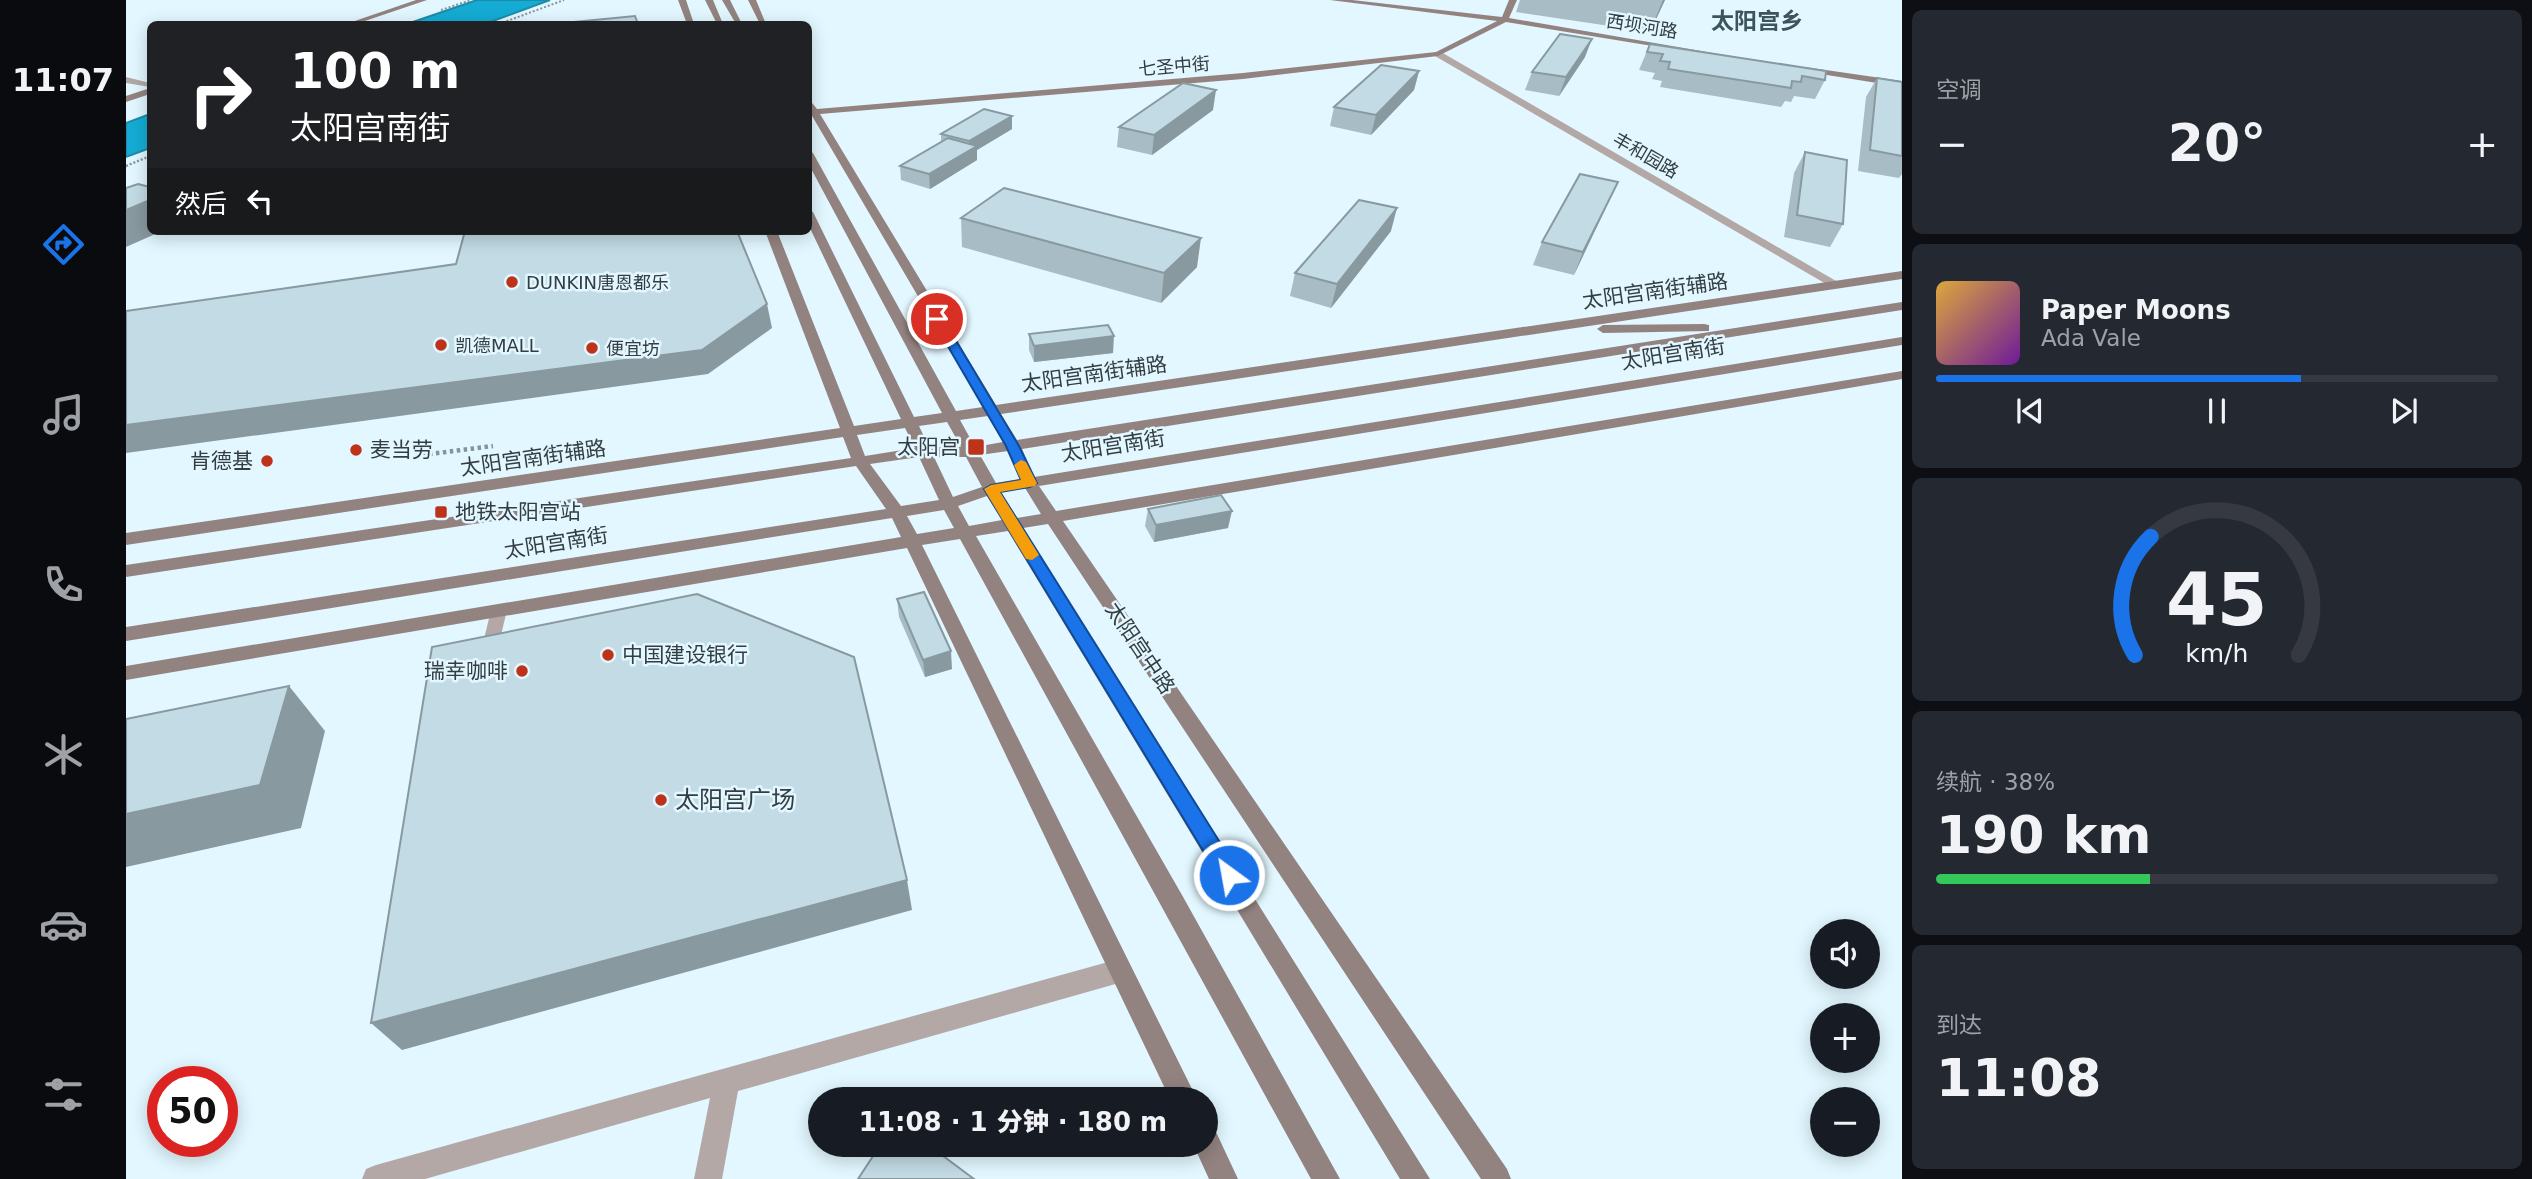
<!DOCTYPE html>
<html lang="zh">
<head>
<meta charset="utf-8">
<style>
  body { margin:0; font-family:"DejaVu Sans","Noto Sans SC",sans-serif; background:#242831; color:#f1f3f6; height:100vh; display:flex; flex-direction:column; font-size:26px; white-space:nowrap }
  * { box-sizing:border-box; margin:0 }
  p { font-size:23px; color:#9ea1a6 }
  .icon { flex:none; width:38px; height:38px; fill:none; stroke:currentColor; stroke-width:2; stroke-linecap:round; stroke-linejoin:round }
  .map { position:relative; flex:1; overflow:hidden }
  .sheet { display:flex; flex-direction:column; gap:10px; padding:10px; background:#0d0f14; width:630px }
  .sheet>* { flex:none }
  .guide { position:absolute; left:21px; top:21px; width:665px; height:214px; border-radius:10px; box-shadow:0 4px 18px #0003; background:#202124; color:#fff; overflow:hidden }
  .buttons { position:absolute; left:1684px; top:919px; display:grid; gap:14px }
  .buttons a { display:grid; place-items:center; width:70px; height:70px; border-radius:50%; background:#171b24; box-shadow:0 4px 18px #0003; font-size:35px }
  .speed { position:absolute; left:21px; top:1066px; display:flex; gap:14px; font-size:35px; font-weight:700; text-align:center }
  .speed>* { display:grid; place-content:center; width:91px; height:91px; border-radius:50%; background:#171b24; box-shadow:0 4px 18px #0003; line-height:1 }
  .speed .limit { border:10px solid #d22; background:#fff; color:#111 }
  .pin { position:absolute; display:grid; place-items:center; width:60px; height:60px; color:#fff; margin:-30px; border:4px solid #fff; border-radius:50%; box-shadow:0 2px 7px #0007 }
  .me { position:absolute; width:77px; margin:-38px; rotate:328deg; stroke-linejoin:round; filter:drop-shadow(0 0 5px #0008) }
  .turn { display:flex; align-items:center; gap:24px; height:147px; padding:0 28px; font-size:32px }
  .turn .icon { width:91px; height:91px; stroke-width:2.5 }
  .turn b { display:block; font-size:49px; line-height:60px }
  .then { display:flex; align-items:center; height:66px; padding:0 28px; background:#0003; gap:14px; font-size:26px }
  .big { font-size:52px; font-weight:800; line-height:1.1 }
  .sheet .card { flex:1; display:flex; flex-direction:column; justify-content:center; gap:10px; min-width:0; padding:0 24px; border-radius:10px; background:#242831 }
  .sheet .dial { align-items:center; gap:0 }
  .dial svg { height:182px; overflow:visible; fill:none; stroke:#363941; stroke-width:7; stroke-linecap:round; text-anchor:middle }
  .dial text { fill:#f1f3f6; stroke:none }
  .song { display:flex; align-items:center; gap:21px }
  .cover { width:84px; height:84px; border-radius:10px; background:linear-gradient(135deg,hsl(40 70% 55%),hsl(280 70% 35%)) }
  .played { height:7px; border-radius:4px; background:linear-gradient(90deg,#1a73e8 65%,#363941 65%) }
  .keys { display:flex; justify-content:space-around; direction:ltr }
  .heat { display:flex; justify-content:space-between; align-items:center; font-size:38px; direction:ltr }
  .charge { height:10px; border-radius:5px; background:linear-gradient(90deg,#34c759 38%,#363941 0) }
  .trip { position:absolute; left:682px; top:1087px; width:410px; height:70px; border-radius:35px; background:#171b24; box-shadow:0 4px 18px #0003; font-weight:800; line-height:70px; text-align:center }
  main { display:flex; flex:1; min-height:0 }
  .dock { display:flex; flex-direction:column; width:126px; justify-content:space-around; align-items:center; background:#090b0e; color:#9ea1a6 }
  .dock .icon { width:49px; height:49px }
  .dock .current { color:#1a73e8 }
  .dock b { font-size:32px; color:#f1f3f6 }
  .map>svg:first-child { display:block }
  .water { fill:#14acd4; stroke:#1e8ba8; stroke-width:2 }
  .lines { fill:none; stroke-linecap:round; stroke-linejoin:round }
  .path-far2 { stroke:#85949a; stroke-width:2; stroke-dasharray:2 2; stroke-linecap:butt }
  .path-far1 { stroke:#85949a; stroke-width:2.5; stroke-dasharray:2 2; stroke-linecap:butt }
  .path { stroke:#85949a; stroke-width:4.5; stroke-dasharray:3.5 3.5; stroke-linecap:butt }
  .lane { fill:#b3a8a5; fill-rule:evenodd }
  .street { fill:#b3a8a5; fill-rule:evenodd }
  .secondary { fill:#938380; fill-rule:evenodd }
  .wall { fill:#a7bcc5 }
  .shaded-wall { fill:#8899a0 }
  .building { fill:#c2dbe5; stroke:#8899a0; stroke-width:2 }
  .route { fill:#1a73e8; stroke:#114b97; stroke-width:2 }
  .slow { fill:#f59e0b }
  .poi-dot { fill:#be321a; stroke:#e2f7ff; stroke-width:2.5 }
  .labels { text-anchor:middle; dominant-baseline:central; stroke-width:5; stroke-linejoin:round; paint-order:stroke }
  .far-street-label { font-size:18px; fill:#343e42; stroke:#e2f7ff }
  .far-poi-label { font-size:18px; fill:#343e42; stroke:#e2f7ff; text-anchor:start }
  .street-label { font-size:21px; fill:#343e42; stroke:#e2f7ff }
  .poi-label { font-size:21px; fill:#343e42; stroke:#e2f7ff; text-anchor:end }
  .far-district-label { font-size:23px; font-weight:bold; fill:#3e545c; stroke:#e2f7ff }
  .near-poi-label { font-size:24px; fill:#343e42; stroke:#e2f7ff; text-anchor:start }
</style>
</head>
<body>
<main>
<nav class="dock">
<b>11:07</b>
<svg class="icon current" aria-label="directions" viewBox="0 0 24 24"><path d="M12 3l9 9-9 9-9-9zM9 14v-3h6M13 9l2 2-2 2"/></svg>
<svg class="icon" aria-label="music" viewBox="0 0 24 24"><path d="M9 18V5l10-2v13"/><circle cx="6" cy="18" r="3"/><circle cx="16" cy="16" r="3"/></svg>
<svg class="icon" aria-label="phone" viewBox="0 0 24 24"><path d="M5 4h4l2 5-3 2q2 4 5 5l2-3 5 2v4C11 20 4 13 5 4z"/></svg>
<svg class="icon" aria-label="climate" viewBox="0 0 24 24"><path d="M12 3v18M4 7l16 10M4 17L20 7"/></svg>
<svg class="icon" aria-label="car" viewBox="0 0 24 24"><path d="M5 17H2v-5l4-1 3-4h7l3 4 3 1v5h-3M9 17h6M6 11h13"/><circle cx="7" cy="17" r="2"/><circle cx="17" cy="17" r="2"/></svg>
<svg class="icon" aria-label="filters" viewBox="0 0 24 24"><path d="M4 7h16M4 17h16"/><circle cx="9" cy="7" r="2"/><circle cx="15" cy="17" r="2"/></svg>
</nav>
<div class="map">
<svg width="1776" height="1179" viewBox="0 0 1776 1179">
  <rect width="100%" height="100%" fill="#e2f7ff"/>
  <!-- water -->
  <g class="water">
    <path d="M351,0H424L359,24H281Z"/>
    <path d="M24,114V148L0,157V123Z"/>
  </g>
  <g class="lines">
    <!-- path-far2 -->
    <g class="path-far2">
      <path d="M315,10L345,0"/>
      <path d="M373,24L438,0"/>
    </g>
    <!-- path-far1 -->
    <path class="path-far1" d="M0,166L24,156"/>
    <!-- path -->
    <path class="path" d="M296,455L367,446"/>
    <!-- lane -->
    <path class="lane" d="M373,604L381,610L370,656L368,660H356L354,656L365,610Z"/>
    <!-- street -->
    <g class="street">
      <path d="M1309,52H1315L1717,285L1707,288L1309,56Z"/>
      <path d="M0,77L24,83V87L0,83Z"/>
      <path d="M993,959L1002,963L1005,971L1002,979L993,983L612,1091L596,1179H568L584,1098L299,1179H236L240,1169L250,1165Z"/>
    </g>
    <!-- secondary -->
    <g class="secondary">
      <path d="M290,0H301L230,24H220Z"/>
      <path d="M552,0H560L568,24H561Z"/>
      <path d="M579,0H587L597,24H591Z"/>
      <path d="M596,0H604L616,24H610Z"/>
      <path d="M622,0H630L640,24H634Z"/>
      <path d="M1204,0H1226L1376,17L1383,0H1391L1383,18L1604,56L1600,58L1380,22L1312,56L1117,79L694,114L870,405L1776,271V279L875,414L891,440L1776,302V310L896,449L908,477L1776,337V345L913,486L930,511L1776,371V379L937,521L1381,1169L1385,1179H1355L922,524L897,528L1304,1179H1274L882,531L850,536L1056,895L1214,1179H1185L834,539L796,545L1071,1099H1044L781,548L0,680V666L775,537L766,518L0,641V627L760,509L730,466L0,577V565L725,458L717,437L0,545V533L714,428L639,231H651L728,426L775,419L682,224V209L687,212L788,417L816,413L682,163V150L687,153L830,411L857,407L682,109V98L691,109L1117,73L1310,52L1371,21ZM862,416L877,442L849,447L834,420ZM821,422L835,447H803L793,426ZM779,428L789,448L739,456L731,435ZM882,451L894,479L870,483L854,455ZM793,457L813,500L775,506L744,464ZM808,457H840L856,487L827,497ZM899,488L915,514L891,518L875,492ZM861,496L876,520L843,526L832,506ZM818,510L828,528L791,534L781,516Z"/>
      <path d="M1679,67L1776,81V87L1676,71Z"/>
      <path d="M24,88V94L0,102V96Z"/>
      <path d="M1578,324L1583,325V331L1477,333L1471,329L1477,325Z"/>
      <path d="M1080,1128L1090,1132L1112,1179H1083L1067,1144H1080Z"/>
    </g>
  </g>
  <!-- wall -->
  <g class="wall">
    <path d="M1394,0H1539L1524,32L1390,12Z"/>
    <path d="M1524,44L1699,80L1689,99L1668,96L1665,102L1659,101L1655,107L1534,87L1536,81L1526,79L1529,73L1513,70Z"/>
    <path d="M1459,57L1433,96L1399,90L1406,72Z"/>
    <path d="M1293,71L1288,90L1245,135L1204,126L1208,107Z"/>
    <path d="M1751,78L1776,82V174L1773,178L1732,171L1740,97Z"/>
    <path d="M1087,110L1026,155L991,147L993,127Z"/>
    <path d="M886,116V129L851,150V160L804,189L775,180L774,166L815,142V134Z"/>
    <path d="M1679,152L1717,224L1704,247L1658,237L1668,173Z"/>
    <path d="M1482,203L1448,275L1407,265L1416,242Z"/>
    <path d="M835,218L1071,267L1035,303L836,247Z"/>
    <path d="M1265,231L1205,308L1164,296L1169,273Z"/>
    <path d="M903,334L987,353L908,362L903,350Z"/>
    <path d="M1022,509L1102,528L1028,542L1019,526Z"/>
    <path d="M771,599L826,669L799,677L773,617Z"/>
  </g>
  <!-- shaded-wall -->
  <g class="shaded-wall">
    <path d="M1537,0H1539L1524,32L1536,2Z"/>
    <path d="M1466,39L1459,57L1433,96L1440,77Z"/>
    <path d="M1293,71L1288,90L1245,135L1250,115Z"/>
    <path d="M1090,90L1087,110L1026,155L1028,135Z"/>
    <path d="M886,116V129L851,150V160L804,189L803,174L843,150V141Z"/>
    <path d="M1492,182L1482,203L1448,275L1457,252Z"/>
    <path d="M24,200V231H36L0,247V210Z"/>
    <path d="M1271,208L1265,231L1205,308L1211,284Z"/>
    <path d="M1075,238L1071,267L1035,303L1038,273Z"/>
    <path d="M641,304L646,328L582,374L0,453V425Z"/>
    <path d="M988,336L987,353L908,362V346Z"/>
    <path d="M1106,511L1102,528L1028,542L1030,525Z"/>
    <path d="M825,651L826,669L799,677L797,660Z"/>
    <path d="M163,686L199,731L175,828L0,867V814Z"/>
    <path d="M781,880L786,910L276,1050L245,1023Z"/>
  </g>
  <!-- building -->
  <g class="building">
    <path d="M509,16L512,24H427Z"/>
    <path d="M1434,34L1466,39L1440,77L1406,72Z"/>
    <path d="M1524,44L1700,71L1699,80L1676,76L1675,82L1666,81L1665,88L1542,69L1544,62L1534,61L1537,54L1521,52Z"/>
    <path d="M1255,65L1293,71L1250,115L1208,107Z"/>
    <path d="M1751,78L1776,82V156L1744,150Z"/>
    <path d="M1057,83L1090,90L1028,135L993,127Z"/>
    <path d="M858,109L886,116L843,141L815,134Z"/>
    <path d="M822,138L851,146L803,174L774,166Z"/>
    <path d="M1679,152L1721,160L1717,224L1671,215Z"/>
    <path d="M1454,174L1492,182L1457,252L1416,242Z"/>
    <path d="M12,184L24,187V200L0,210V188Z"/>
    <path d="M878,188L1075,238L1038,273L835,218Z"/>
    <path d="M1233,200L1271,208L1211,284L1169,273Z"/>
    <path d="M339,231H611L641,304L576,350L0,425V311L330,264Z"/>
    <path d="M982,325L988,336L908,346L903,334Z"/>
    <path d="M1095,495L1106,511L1030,525L1022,509Z"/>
    <path d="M798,592L825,651L797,660L771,599Z"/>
    <path d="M571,594L728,657L781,880L245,1023L306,647Z"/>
    <path d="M163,686L134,785L0,814V719Z"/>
    <path d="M755,1144H801L848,1179H732Z"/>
  </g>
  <!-- route -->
  <path class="route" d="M811,315L817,319L893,446L911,483L904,487L874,492L1110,868L1113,875L1110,882L1103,884L1096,882L858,489L865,485L895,480L880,446L806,319Z"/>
  <!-- slow -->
  <path class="slow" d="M895,460L900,462L911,483L909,486L874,492L913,555L906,560L900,559L858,489L865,485L895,480L888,465Z"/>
  <!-- markers -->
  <g class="poi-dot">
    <circle cx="386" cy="282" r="7"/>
    <circle cx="315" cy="345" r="7"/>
    <circle cx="466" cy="348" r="7"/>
    <rect x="841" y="438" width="18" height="18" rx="3.5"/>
    <circle cx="230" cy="450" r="7"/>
    <circle cx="141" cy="461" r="7"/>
    <rect x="308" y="505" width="14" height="14" rx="3.5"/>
    <circle cx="482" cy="655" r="7"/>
    <circle cx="396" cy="671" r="7"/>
    <circle cx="535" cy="800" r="7"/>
  </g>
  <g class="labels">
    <!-- far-street labels -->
    <g class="far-street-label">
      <text transform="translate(1516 26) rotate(9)">西坝河路</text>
      <text transform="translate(1048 66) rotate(-5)">七圣中街</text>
      <text transform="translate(1520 155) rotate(30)">丰和园路</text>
    </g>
    <!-- far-poi labels -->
    <g class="far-poi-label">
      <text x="400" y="282">DUNKIN唐恩都乐</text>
      <text x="329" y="345">凯德MALL</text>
      <text x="480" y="348">便宜坊</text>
    </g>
    <!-- street labels -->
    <g class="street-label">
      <text transform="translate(1529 291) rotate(-8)">太阳宫南街辅路</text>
      <text transform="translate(1547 354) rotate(-9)">太阳宫南街</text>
      <text transform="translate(968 374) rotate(-8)">太阳宫南街辅路</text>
      <text transform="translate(987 446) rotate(-9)">太阳宫南街</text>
      <text transform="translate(407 458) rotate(-8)">太阳宫南街辅路</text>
      <text transform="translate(430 543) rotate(-9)">太阳宫南街</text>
      <text transform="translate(1014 648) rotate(56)">太阳宫中路</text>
    </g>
    <!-- poi labels -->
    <g class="poi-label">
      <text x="834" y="447">太阳宫</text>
      <text x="244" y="450" text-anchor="start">麦当劳</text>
      <text x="127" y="461">肯德基</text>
      <text x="329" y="512" text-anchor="start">地铁太阳宫站</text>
      <text x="496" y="655" text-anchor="start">中国建设银行</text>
      <text x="382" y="671">瑞幸咖啡</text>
    </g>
    <!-- far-district labels -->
    <g class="far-district-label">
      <text x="1631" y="21">太阳宫乡</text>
    </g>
    <!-- near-poi labels -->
    <g class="near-poi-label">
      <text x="549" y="800">太阳宫广场</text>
    </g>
  </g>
</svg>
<div class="buttons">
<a><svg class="icon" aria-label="sound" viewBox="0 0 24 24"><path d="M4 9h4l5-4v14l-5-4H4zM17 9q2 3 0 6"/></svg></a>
<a>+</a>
<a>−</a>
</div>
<div class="speed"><div class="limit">50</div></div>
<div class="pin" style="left:811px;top:319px;background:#d93025"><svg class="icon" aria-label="arrive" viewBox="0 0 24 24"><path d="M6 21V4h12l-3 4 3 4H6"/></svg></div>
<svg class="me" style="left:1103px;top:875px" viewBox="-20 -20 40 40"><circle r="17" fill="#1a73e8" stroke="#fff" stroke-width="3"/><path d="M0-11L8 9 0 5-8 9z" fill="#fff"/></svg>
<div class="trip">11:08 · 1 分钟 · 180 m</div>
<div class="guide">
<div class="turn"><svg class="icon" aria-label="right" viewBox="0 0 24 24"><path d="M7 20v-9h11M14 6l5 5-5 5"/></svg><div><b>100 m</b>太阳宫南街</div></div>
<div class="then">然后<svg class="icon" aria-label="left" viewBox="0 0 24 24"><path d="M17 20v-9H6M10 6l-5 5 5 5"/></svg></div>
</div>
</div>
<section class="sheet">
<div class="card"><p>空调</p>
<div class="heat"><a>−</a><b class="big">20°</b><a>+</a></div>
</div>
<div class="card">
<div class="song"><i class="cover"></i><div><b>Paper Moons</b><p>Ada Vale</p></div></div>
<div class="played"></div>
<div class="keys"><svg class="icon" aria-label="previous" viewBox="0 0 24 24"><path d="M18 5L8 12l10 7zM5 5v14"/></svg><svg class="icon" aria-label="pause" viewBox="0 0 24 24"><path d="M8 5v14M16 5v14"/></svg><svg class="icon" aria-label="next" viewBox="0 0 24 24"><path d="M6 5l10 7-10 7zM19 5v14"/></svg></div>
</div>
<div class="card dial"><svg viewBox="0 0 100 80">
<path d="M14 69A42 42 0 1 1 86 69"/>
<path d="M14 69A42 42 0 0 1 21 17" stroke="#1a73e8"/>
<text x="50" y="56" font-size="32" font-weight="700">45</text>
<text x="50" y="72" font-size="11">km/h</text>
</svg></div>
<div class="card"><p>续航 · 38%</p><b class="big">190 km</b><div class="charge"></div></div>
<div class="card"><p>到达</p><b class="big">11:08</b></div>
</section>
</main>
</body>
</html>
